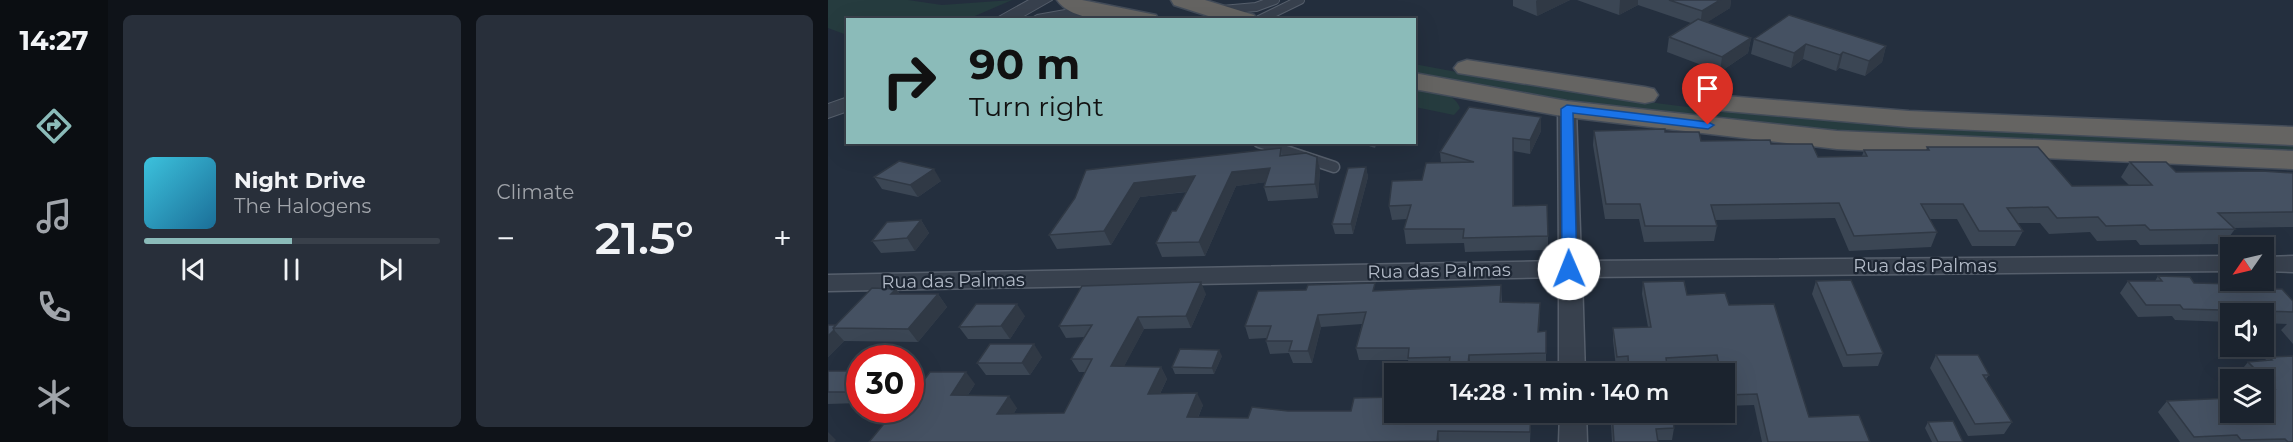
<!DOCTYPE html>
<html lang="en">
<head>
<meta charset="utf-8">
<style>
  body { margin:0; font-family:Montserrat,sans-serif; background:#282f3a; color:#f1f3f6; height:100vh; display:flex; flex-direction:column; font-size:22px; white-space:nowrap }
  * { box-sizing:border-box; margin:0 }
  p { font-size:20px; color:#a0a4aa }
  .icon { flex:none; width:33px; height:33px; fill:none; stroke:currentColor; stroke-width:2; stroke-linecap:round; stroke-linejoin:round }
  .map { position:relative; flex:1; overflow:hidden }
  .details { display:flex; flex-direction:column; gap:15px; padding:15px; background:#0f1319; width:720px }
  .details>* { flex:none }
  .banner { position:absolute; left:18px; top:18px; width:570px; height:126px; border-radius:0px; box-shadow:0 6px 24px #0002,0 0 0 2px #39404a; background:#8bbbb9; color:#111; overflow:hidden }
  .needle { width:39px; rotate:236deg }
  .controls { position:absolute; left:1392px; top:237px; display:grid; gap:12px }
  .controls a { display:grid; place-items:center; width:54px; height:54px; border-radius:0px; background:#1b232e; box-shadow:0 6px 24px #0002,0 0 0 2px #39404a; font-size:30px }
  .speed { position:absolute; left:18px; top:345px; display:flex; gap:12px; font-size:30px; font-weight:700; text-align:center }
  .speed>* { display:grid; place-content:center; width:78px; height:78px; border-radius:50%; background:#1b232e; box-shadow:0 6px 24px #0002,0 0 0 2px #39404a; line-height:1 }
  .speed .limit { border:9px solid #d22; background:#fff; color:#111 }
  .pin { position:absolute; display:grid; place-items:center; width:51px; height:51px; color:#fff; margin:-62px -26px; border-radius:50% 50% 50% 0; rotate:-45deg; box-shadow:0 0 6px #0007 }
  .pin .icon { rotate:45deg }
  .me { position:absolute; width:66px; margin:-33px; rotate:359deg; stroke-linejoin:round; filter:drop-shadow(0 0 4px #0008) }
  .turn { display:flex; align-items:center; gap:21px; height:126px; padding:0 24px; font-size:27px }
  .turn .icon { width:78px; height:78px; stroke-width:2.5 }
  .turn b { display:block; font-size:42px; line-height:51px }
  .big { font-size:45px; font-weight:600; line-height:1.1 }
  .details .card { flex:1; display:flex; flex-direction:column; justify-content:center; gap:9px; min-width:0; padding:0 21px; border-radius:9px; background:#282f3a }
  .song { display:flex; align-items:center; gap:18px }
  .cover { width:72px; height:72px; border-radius:9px; background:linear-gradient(135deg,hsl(190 70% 55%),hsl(200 70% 35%)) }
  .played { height:6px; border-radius:3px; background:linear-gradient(90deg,#8bbbb9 50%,#39404a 50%) }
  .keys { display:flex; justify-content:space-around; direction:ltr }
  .heat { display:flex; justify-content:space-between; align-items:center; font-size:33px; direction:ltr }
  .details .tiles { flex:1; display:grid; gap:15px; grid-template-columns:repeat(2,1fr) }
  .trip { position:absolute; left:556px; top:363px; width:351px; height:60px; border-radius:0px; background:#1b232e; box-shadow:0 6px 24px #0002,0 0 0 2px #39404a; font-weight:600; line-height:60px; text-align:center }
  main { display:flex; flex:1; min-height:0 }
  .menu { display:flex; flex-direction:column; width:108px; justify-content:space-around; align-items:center; background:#0b0e12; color:#a0a4aa }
  .menu .icon { width:42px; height:42px }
  .menu .on { color:#8bbbb9 }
  .menu b { font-size:27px; color:#f1f3f6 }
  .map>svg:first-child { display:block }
  .green { fill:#263c3f }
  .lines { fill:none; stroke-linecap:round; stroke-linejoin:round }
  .service-far1-casing { stroke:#565f6c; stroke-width:10 }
  .service-casing { stroke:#565f6c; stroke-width:13 }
  .minor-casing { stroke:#565f6c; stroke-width:3 }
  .tertiary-casing { stroke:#565f6c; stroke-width:2 }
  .trunk-casing { stroke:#434c59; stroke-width:3 }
  .service-far1 { stroke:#38414e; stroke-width:8 }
  .service { stroke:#38414e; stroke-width:10 }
  .minor { fill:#38414e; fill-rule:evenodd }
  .tertiary { fill:#38414e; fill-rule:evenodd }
  .trunk { fill:#656462; fill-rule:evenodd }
  .wall { fill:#3b4654 }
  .shaded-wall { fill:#303945 }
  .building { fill:#455162; stroke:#303945; stroke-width:1.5 }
  .route { fill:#1a73e8; stroke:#114b97; stroke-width:1.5 }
  .labels { text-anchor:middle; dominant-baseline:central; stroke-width:4.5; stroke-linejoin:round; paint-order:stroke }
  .street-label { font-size:18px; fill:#b4bcc9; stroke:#1d2633 }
</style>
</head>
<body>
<main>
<nav class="menu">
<b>14:27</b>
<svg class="icon on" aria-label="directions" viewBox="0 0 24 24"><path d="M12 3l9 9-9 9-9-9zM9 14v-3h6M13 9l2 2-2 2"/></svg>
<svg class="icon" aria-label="music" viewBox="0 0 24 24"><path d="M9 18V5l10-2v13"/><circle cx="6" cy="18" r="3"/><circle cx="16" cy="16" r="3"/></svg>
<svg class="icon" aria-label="phone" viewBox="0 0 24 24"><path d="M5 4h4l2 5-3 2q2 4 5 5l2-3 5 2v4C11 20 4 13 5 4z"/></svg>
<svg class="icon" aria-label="climate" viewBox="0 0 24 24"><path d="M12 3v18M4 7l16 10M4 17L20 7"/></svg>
</nav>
<section class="details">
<div class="tiles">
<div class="card">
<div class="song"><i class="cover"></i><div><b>Night Drive</b><p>The Halogens</p></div></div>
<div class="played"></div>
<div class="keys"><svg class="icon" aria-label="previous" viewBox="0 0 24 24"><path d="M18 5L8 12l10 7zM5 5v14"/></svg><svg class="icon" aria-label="pause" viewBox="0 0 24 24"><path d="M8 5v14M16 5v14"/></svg><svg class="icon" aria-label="next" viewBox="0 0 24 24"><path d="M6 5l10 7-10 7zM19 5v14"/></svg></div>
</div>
<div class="card"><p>Climate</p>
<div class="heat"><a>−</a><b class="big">21.5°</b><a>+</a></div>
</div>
</div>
</section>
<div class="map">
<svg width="1465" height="442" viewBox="0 0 1465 442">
  <rect width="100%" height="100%" fill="#242f3e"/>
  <!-- green -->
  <g class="green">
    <path d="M0,0H80L114,5L184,0L140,19L20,20L19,35L0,28Z"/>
    <path d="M586,64C689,84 792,100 895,111C1084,132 1275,134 1465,143V153L978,129L700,95L587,75Z"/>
    <path d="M587,86C602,90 626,91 632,108L626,115L587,107Z"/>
  </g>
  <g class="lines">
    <!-- service-far1 casing -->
    <g class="service-far1-casing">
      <g id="service-far1">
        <path d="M394,10L428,7L447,0"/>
        <path d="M431,20L472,0"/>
      </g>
    </g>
    <!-- service casing -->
    <g class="service-casing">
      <path id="service" d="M431,142L506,167"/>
    </g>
    <!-- minor casing -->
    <g class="minor-casing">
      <g id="minor">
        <path d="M739,104L748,109L753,261L1402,256V271L754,277L757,374H731V277L0,291V275L731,261L730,109Z"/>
        <path d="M1465,256V272L1436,271V257Z"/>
        <path d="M732,412H758L759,442H731Z"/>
      </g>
    </g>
    <!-- tertiary casing -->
    <g class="tertiary-casing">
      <g id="tertiary">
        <path d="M201,0H224L189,20H165Z"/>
        <path d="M265,5L274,10L271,14L242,20H200L209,15Z"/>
        <path d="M20,97V111L0,118V104Z"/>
      </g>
    </g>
    <!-- trunk casing -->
    <g class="trunk-casing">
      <g id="trunk">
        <path d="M229,0H254L328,15L331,20C303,20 247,26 229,0Z"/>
        <path d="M343,0H377L426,15L429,20H393L346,5Z"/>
        <path d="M639,60L817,87L826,89L830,95L826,101L817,103L630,73L626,68L630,63Z"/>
        <path d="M586,73L739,101L1009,131L1465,151V169L1009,149L739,117L586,89Z"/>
        <path d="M886,95L1081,111L1465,127V145L1081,127L876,109L872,103L876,97Z"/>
      </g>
    </g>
    <!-- service-far1 -->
    <use href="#service-far1" class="service-far1"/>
    <!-- service -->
    <use href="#service" class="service"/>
    <!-- minor -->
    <use href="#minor" class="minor"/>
    <!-- tertiary -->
    <use href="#tertiary" class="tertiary"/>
    <!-- trunk -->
    <use href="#trunk" class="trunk"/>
  </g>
  <!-- wall -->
  <g class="wall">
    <path d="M685,0H742L709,16L685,6Z"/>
    <path d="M749,0H903L902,8L879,22L923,38L920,53L892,72L839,52L841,37L863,23L810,5L791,15Z"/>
    <path d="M926,39L1058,46L1054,62L1037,76L1011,68L1008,71L975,59L963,68L923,54Z"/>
    <path d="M713,131L702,154L685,151L686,206L720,236V250L637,252L636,243L578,244L576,229L579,219L564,220L561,206L594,180L613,163L612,152Z"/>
    <path d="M766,131L837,132L873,141L943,144L990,157L1034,156L1036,150H1098L1099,147L1244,186H1302L1293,177L1302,162L1348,172L1465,173V227L1406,228L1407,229L1396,244L1312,245L1308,240L1269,241L1262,232L1221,234L1212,223H1189L1195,231L1187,246H1144L1129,219H1101L1109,232L1103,247L1021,251L1007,218L887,220L889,226L886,241L816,242L811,219H777L765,145Z"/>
    <path d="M528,142H549L547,148Z"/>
    <path d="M453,148L455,156L489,157L492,170L490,198L440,201L436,187L438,182L408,186L377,256L334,257L328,243L348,211L359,192L312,197L283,245L229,249L221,235L247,198Z"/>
    <path d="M538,167L540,177L525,234H507L504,224Z"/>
    <path d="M46,177L113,181L90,197L54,189Z"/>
    <path d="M93,220L101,233L87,251L53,253L44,241Z"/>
    <path d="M1330,276L1366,283L1412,289L1465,301V344L1453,330L1459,324L1436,323V314H1402V322L1347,320L1344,316L1310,317L1292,293L1300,281H1327Z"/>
    <path d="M988,281L1055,353L1050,366L1015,367L984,294Z"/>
    <path d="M815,282L859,295L901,305L981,417L1042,442H934L926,405L897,406V374H888L887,366L840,370V374H799V368H788L785,340V328L820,327L814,294Z"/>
    <path d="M673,285L674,302L712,303L711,332L718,331V365L643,367L620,369L582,370L580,360H531L528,348L534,324L493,327L484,363H465L461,353L442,354L438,341L439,338L421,339L417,326L548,291Z"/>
    <path d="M68,289L72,294H110L119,307L90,342L16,341L0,357V325H8Z"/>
    <path d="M378,294L363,328L316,329L296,366L333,367L339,379L332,394L375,405L370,418H420L460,411L567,412L703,421L702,442H41L67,421L147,384L140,395L189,408L186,413H236L258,372H251L243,359L257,337L238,338L231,326Z"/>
    <path d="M197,316L182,339H140L131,327Z"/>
    <path d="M1108,355L1161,375L1158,379L1184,422L1176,434L1140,436L1102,368Z"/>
    <path d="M394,356L386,374H347L344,367Z"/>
    <path d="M1465,356V442H1352L1330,412L1339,401L1436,412V380H1417L1411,373L1420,362L1437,360L1441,357Z"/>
    <path d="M214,357L202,375H158L149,363Z"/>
    <path d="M0,371H32V403L0,404Z"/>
    <path d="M784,412L846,428L844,440H830V442H784L783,424Z"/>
    <path d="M1100,422L1135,442H1104L1097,428Z"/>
  </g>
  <!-- shaded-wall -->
  <g class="shaded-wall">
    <path d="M709,0H742L709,16L708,1Z"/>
    <path d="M792,0H810V5L791,15Z"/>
    <path d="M892,0H903L902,8L872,27L874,11Z"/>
    <path d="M923,38L920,53L892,72L894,57Z"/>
    <path d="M978,44L975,59L963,68L966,53Z"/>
    <path d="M1058,46L1054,62L1037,76L1041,61Z"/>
    <path d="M1015,52L1011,68L1008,71L1012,55Z"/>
    <path d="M713,117V131L702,154V140Z"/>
    <path d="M489,157L492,170L490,198L487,184Z"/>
    <path d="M538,167L540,177L525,234L523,224Z"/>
    <path d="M442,168L446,181L408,186L377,256L371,242L404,172Z"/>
    <path d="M106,169L113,181L90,197L82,185Z"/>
    <path d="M367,176L372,190L312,197L283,245L276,231L306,183Z"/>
    <path d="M93,220L101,233L87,251L79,238Z"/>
    <path d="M373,282L378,294L363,328L358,316Z"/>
    <path d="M68,289L78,302L63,294Z"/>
    <path d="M110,294L119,307L90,342L80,329Z"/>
    <path d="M712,303V315L710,344V332Z"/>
    <path d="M189,304L197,316L182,339L173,326Z"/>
    <path d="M490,315L493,327L484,363L480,351Z"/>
    <path d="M310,317L316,329L290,378L283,366Z"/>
    <path d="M6,330L16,341L0,357V336Z"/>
    <path d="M206,344L214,357L202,375L194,363Z"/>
    <path d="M391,350L394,356L386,374L384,368Z"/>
    <path d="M641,355L643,367L642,374H639Z"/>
    <path d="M333,367L339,379L326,406L320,394Z"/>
    <path d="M138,372L147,384L132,407L123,395Z"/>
    <path d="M369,393L375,405L365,429L359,417Z"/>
    <path d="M181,396L189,408L178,426L169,414Z"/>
    <path d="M610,431L611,442H609V441Z"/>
    <path d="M0,432L8,440L6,442H0Z"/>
  </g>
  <!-- building -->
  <g class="building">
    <path d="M841,0H892L874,11Z"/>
    <path d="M961,15L1058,46L1041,61L1015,52L1012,55L978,44L966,53L926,39Z"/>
    <path d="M870,19L923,38L894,57L841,37Z"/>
    <path d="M641,107L713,117L702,140L685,138V206L719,205L720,236L635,238L636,229H576L583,205L561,206L564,181L594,180L598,163L646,162L612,152Z"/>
    <path d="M837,129V132H871L873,141L942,140L943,144H984L990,157L1039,156L1036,150H1101L1099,147H1210L1244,186L1324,185L1302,162H1338L1348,172L1434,171L1465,173V212L1390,213L1407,229L1322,230L1317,225L1278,226L1270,217L1229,218L1220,207L1179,208L1195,231H1151L1135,204H1093L1109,232L1026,236L1011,203L883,205L889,226H817L812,204H778L766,131Z"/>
    <path d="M453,148L452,156L478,153L489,157L487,184L436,187L442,168L404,172L371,242L328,243L344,211H348L367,176L306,183L276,231L221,235L247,198L258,170Z"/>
    <path d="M71,161L106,169L82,185L46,177Z"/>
    <path d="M538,167L523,224H504L520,168Z"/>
    <path d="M93,220L79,238L44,241L59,222Z"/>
    <path d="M1330,276L1362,277L1366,283L1407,284L1412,289H1454L1465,301V312L1355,309L1352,305H1318L1300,281H1334Z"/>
    <path d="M1023,280L1055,353L1019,355L988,281Z"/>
    <path d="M856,281L859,295L897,293L901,305L946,304L981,417L1031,415L1042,442H940L929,394L897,395V374H893L889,355L838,358L840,374H801L800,356L789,357L785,328L823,327L815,282Z"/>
    <path d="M373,282L358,316L310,317L283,366L333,367L320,394L369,393L359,417L420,418L424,407L460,411H523L526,398L567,397V412H703L702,432L610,431L609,441L529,442H41L59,420L67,421L75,410H82V399L102,372H138L123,395L181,396L169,414L236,413L264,359H243L264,325L231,326L254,286Z"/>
    <path d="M547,283L545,291L673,285L672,302L712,303L710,332L718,331V353L641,355L639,374H620L622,357L580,358L581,348H528L538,312L490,315L480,351H461L464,341H438L443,326H417L430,291L478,290L480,285Z"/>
    <path d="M44,288L68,289L63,294H110L80,329L5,328Z"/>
    <path d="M148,304H189L173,326L131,327Z"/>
    <path d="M0,325H8L5,328L6,330L0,336Z"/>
    <path d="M162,344H206L194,363H149Z"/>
    <path d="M352,349L391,350L384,368L344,367Z"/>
    <path d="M1108,355H1150L1161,375H1155L1184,422L1147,424Z"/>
    <path d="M1465,356V442H1460L1457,439L1413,440L1409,435L1366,437L1339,401L1402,398V412H1436V390L1447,389L1420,362L1444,360L1441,357Z"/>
    <path d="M0,371H32V388L28,392H0Z"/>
    <path d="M784,412H844L846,428L828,429L830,442H786Z"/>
    <path d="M1125,421L1135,442H1110L1100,422Z"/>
  </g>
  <!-- route -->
  <path class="route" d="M739,105L880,122L886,125L880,129L745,113L749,269L741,274L734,269L733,109Z"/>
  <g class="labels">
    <!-- street labels -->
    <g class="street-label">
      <text x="1097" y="266">Rua das Palmas</text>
      <text transform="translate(611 271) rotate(-1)">Rua das Palmas</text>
      <text transform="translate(125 281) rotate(-1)">Rua das Palmas</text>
    </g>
  </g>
</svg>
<div class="controls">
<a><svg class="needle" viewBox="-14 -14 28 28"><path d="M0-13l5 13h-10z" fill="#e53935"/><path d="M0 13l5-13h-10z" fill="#a0a4aa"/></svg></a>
<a><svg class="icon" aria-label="sound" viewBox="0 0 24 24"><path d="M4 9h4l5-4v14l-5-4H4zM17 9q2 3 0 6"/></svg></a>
<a><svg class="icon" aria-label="layers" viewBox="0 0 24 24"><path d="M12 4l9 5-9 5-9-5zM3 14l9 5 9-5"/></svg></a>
</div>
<div class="speed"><div class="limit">30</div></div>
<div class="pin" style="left:880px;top:125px;background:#d93025"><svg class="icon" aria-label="arrive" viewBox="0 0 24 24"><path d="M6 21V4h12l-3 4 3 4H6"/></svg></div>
<svg class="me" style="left:741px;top:269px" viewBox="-20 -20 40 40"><circle r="19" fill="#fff"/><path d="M0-13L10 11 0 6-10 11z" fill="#1a73e8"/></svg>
<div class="trip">14:28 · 1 min · 140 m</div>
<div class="banner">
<div class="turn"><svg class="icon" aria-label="right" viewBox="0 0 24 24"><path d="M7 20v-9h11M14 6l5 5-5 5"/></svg><div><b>90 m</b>Turn right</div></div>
</div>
</div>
</main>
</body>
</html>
